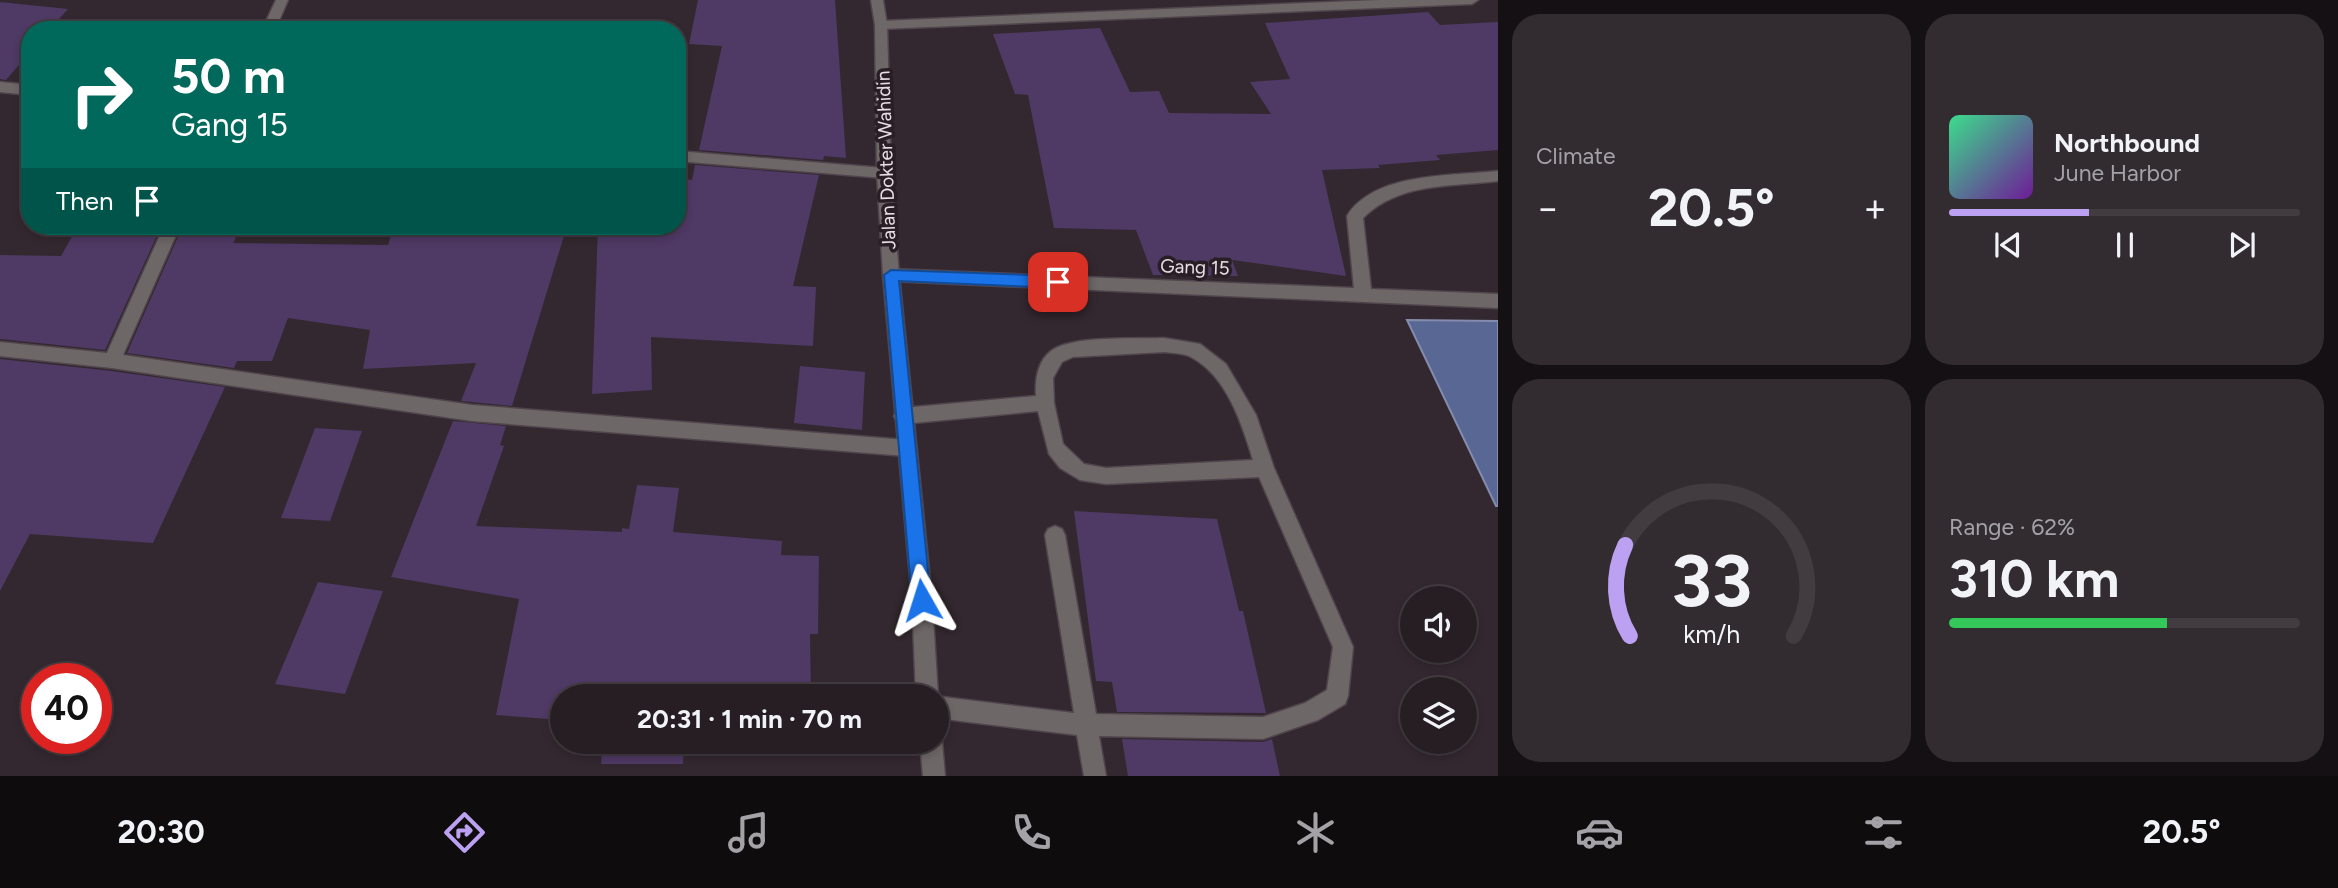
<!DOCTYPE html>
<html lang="en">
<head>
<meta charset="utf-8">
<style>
  body { margin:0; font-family:Figtree,sans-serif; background:#322b30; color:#f1f3f6; height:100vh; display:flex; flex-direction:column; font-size:26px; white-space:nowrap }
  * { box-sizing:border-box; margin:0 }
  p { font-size:23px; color:#a4a2a6 }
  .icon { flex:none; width:38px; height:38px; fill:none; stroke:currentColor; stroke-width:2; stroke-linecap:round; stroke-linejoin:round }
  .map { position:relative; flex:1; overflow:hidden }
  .panel { display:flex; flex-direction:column; gap:14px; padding:14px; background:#151013; width:840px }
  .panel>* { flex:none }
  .hud { position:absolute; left:21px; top:21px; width:665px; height:214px; border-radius:28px; box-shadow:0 4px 10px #0003,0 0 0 2px #423c41; background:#00695c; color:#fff; overflow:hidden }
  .buttons { position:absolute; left:1400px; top:586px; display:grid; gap:14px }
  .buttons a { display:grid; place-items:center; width:77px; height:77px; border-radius:50%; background:#261e23; box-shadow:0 4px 10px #0003,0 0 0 2px #423c41; font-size:35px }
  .speed { position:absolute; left:21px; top:663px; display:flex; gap:14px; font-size:35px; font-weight:700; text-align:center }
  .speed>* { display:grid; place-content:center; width:91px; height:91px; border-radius:50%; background:#261e23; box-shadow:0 4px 10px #0003,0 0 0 2px #423c41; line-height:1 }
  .speed .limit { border:10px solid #d22; background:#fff; color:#111 }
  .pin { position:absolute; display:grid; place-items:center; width:60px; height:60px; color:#fff; margin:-30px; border-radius:14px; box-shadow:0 4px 10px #0006 }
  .me { position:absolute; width:77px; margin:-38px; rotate:354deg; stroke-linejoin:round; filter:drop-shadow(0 0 5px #0008) }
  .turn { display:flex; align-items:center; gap:24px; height:147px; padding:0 35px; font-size:32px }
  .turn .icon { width:91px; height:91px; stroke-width:2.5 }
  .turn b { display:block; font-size:49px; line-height:60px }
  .then { display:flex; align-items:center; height:66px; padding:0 35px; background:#0003; gap:14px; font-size:26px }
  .big { font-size:52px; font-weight:700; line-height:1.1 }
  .panel .card { flex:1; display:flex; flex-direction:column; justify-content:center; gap:10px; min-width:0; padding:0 24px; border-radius:28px; background:#322b30 }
  .panel .dial { align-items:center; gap:0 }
  .dial svg { height:182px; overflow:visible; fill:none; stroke:#423c41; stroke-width:7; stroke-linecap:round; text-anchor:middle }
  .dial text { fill:#f1f3f6; stroke:none }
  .song { display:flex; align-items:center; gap:21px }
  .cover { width:84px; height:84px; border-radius:10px; background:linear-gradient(135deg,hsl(150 70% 55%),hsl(280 70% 35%)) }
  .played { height:7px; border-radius:4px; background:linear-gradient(90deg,#bca0f2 40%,#423c41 40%) }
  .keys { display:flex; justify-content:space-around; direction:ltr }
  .heat { display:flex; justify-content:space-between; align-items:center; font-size:38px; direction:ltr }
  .charge { height:10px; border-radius:5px; background:linear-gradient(90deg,#34c759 62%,#423c41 0) }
  .panel .tiles { flex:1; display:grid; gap:14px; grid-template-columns:repeat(2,1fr) }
  .trip { position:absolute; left:550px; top:684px; width:399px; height:70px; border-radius:35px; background:#261e23; box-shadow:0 4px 10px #0003,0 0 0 2px #423c41; font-weight:700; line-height:70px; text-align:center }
  .tabs { display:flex; height:112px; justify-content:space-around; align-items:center; background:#0f0c0e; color:#a4a2a6 }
  .tabs .icon { width:49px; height:49px }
  .tabs .active { color:#bca0f2 }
  .tabs b { font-size:32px; color:#f1f3f6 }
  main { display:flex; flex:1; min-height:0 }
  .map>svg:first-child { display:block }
  .water { fill:#596795; stroke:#848bad; stroke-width:2 }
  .building { fill:#4f3965 }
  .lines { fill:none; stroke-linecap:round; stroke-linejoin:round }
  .service-casing { stroke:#50454c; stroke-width:3 }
  .minor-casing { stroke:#50454c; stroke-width:3 }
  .tertiary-casing { stroke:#50454c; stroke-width:3 }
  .service { fill:#6e6767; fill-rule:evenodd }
  .minor { fill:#6e6767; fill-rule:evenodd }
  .tertiary { fill:#6e6767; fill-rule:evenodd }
  .route { fill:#1a73e8; stroke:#114b97; stroke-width:2 }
  .labels { text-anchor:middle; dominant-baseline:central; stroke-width:7; stroke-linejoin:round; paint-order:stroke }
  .street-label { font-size:19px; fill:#e7dfe4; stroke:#291e25 }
</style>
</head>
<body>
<main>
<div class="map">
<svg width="1498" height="776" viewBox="0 0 1498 776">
  <rect width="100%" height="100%" fill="#33282f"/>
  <!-- water -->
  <path class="water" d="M1407,320L1498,321V506H1496Z"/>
  <!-- building -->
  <g class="building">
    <path d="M698,0H835L846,158L824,156L823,160L699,150L722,46L689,44Z"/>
    <path d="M0,2L68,9L49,30H30V52L6,80L0,79Z"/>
    <path d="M1428,12L1440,25L1498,22V150L1436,155L1440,160L1378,165L1380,168L1322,170L1346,276L1232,260L1238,276L1153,275L1136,230L1054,228L1028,95L1015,94L993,34L1100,28L1130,92L1159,91L1169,113L1271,114L1250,82L1290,79L1265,23Z"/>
    <path d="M695,165L819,175L793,286L816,287L813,346L651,337L652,390L592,394L598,226H677V178L692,180Z"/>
    <path d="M78,226H135L132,231H159L105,350L0,339V255L61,256Z"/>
    <path d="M394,226H567L512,406L461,401L476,363L363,369L370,330L288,318L272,361H237L234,368L127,353L180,232L238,233L233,243L388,245Z"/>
    <path d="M0,359L112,371L225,387L153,543L30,534L0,591Z"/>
    <path d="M800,366L865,372L862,430L794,423Z"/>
    <path d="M453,421L506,426L500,445L504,446L476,526L622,532V528L629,529L637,485L679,488L673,532L782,541L781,555L819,556L818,634H810L811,696H562V720L496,715L519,599L391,577Z"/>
    <path d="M315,428L362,431L330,521L281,518Z"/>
    <path d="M1074,511L1217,519L1239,611H1243L1266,713L1117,712L1112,682L1096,681Z"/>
    <path d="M318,582L383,591L345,694L275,684Z"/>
    <path d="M1122,739L1263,742L1272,739L1280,776H1128Z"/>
    <path d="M603,742H684L683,764H601Z"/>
  </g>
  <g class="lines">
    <!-- service casing -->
    <g class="service-casing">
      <path id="service" d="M1164,338L1200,344L1226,364L1256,415L1274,468L1353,647L1348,696L1345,704L1318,720L1263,739L1099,736L1106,776H1084L1077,735L936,718L935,696L1074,713L1045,535L1048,529L1055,526L1062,529L1065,535L1096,714L1263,717L1305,703L1327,690L1333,647L1259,477L1106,484L1080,480L1060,468L1049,454L1038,411L903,424L897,422L894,416L897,410L903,408L1036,396C1035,381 1037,362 1051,351C1072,335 1137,339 1164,338ZM1164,352C1172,353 1184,353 1191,357C1227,376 1242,424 1253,460L1106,468L1084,464L1063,444L1054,403L1053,378L1062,362L1073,357Z"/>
    </g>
    <!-- minor casing -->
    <g class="minor-casing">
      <g id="minor">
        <path d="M276,0H288L275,30H262Z"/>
        <path d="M1379,0H1478L1472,4L881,29L875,25L881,21Z"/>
        <path d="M0,82L30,85V95L0,92Z"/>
        <path d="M677,151L884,168L891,173L884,178L677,161Z"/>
        <path d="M1498,171V181C1451,187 1399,182 1363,218L1371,289L1498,294V308L891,281L883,275L891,269L1354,288L1347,216C1374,172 1453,176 1498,171Z"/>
        <path d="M164,226H180L123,355L472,405L906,440L912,442L915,448L912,454L906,456L472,421L112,368L0,356V342L107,353Z"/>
      </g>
    </g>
    <!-- tertiary casing -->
    <g class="tertiary-casing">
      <g id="tertiary">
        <path d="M871,0H883L887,25L891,173L899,275L932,600L938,696L936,699V696H916L912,600L883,275L877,173L875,25Z"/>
        <path d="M936,733L942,742L945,776H923L920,742H936Z"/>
      </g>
    </g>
    <!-- service -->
    <use href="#service" class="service"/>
    <!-- minor -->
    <use href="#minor" class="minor"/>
    <!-- tertiary -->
    <use href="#tertiary" class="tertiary"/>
  </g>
  <!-- route -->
  <path class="route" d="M891,270L1058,276L1065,282L1058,288L899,281L931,600L928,606L922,609L915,606L912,600L884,275Z"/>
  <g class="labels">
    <!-- street labels -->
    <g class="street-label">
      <text transform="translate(886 160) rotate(-92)">Jalan Dokter Wahidin</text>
      <text transform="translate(1195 267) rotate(2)">Gang 15</text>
    </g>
  </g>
</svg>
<div class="buttons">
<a><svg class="icon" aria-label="sound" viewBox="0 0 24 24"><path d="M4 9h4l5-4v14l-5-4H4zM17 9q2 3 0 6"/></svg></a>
<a><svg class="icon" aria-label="layers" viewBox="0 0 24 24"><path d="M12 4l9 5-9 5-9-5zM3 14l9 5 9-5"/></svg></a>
</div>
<div class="speed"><div class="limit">40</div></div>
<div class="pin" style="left:1058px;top:282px;background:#d93025"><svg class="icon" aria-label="arrive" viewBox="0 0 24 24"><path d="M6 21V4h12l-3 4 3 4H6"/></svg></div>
<svg class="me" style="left:922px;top:600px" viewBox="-20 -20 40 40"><path d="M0-17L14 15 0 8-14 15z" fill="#1a73e8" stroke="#fff" stroke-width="4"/></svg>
<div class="trip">20:31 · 1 min · 70 m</div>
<div class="hud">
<div class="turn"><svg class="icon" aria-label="right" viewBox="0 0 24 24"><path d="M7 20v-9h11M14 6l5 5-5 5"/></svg><div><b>50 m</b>Gang 15</div></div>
<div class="then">Then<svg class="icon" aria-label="arrive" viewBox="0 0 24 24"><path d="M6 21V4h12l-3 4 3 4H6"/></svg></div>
</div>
</div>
<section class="panel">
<div class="tiles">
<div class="card"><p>Climate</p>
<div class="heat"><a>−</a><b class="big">20.5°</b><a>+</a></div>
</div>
<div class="card">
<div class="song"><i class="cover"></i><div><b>Northbound</b><p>June Harbor</p></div></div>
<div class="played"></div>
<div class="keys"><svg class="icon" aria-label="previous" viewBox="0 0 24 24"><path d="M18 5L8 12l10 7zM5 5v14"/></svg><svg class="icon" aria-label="pause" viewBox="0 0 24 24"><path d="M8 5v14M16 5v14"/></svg><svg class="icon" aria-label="next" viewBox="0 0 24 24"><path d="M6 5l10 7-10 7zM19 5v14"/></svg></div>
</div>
<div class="card dial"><svg viewBox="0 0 100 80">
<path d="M14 69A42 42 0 1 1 86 69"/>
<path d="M14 69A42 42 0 0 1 12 29" stroke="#bca0f2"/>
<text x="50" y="56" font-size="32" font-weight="700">33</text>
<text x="50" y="72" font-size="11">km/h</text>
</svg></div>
<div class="card"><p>Range · 62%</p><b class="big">310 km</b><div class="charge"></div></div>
</div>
</section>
</main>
<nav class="tabs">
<b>20:30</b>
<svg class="icon active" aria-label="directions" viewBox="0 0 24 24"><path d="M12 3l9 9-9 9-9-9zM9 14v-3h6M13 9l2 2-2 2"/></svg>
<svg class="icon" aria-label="music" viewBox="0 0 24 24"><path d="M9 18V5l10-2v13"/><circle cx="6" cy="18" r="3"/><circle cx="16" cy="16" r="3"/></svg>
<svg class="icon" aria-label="phone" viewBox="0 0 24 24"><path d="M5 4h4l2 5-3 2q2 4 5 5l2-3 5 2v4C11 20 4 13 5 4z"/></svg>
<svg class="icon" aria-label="climate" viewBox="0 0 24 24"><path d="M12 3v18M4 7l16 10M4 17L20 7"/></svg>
<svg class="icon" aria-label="car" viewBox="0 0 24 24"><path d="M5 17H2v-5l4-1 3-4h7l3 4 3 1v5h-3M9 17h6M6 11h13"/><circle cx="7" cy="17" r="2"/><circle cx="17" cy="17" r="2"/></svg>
<svg class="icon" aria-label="filters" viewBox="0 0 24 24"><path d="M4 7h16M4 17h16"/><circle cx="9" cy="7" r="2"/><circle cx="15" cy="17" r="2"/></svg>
<b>20.5°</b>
</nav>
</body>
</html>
